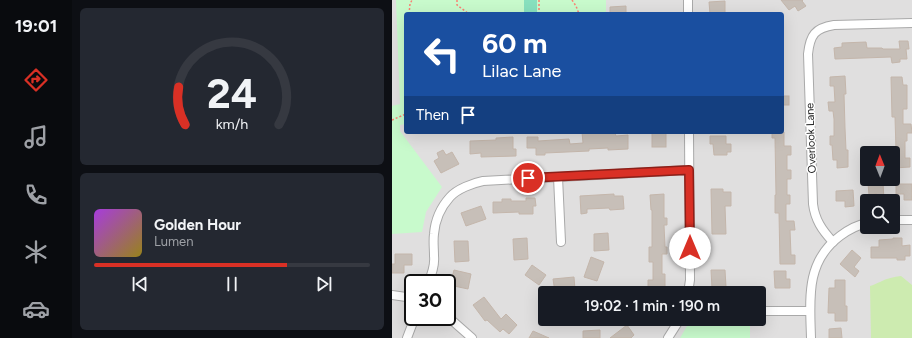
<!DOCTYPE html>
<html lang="en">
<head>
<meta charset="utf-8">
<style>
  body { margin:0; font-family:Figtree,sans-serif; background:#242831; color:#f1f3f6; height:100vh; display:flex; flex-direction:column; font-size:15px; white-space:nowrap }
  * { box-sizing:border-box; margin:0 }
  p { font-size:13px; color:#9ea1a6 }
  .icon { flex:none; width:22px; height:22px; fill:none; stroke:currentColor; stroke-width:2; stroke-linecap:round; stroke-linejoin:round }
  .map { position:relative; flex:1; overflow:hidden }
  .side { display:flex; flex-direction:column; gap:8px; padding:8px; background:#0d0f14; width:320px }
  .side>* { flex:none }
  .guide { position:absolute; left:12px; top:12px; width:380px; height:122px; border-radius:4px; box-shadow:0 4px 16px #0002; background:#1a4fa0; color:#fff; overflow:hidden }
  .needle { width:26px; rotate:359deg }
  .controls { position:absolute; left:468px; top:146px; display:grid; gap:8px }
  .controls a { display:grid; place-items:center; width:40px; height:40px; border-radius:4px; background:#171b24; box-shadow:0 4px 16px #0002; font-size:20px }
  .speed { position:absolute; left:12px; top:274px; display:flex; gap:8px; font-size:20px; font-weight:700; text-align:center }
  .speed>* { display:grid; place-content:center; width:52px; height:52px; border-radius:50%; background:#171b24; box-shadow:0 4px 16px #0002; line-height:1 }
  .speed .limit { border:2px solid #111; border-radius:6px; background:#fff; color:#111 }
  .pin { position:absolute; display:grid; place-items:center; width:34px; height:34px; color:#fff; margin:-17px; border:2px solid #fff; border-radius:50%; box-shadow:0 1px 4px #0007 }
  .me { position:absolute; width:44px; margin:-22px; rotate:0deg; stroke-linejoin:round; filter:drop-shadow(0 0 3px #0008) }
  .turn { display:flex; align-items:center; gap:14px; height:84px; padding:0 12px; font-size:18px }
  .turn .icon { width:52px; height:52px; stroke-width:2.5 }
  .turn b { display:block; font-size:28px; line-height:34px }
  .then { display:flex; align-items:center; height:38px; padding:0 12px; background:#0003; gap:8px; font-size:15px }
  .side .tile { flex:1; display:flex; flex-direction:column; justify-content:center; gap:6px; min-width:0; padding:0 14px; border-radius:6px; background:#242831 }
  .side .dial { align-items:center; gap:0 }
  .dial svg { height:104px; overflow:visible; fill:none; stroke:#363941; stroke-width:7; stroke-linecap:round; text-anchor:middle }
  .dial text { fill:#f1f3f6; stroke:none }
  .song { display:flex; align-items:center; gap:12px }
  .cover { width:48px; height:48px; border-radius:6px; background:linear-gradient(135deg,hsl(280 70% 55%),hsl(50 70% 35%)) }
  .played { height:4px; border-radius:2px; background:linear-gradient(90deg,#d93025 70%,#363941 70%) }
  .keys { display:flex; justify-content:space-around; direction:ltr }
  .trip { position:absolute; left:146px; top:286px; width:228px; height:40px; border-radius:4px; background:#171b24; box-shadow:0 4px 16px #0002; font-weight:600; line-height:40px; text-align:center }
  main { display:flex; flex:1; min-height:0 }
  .tabs { display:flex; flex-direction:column; width:72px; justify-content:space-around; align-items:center; background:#090b0e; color:#9ea1a6 }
  .tabs .icon { width:28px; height:28px }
  .tabs .on { color:#d93025 }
  .tabs b { font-size:18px; color:#f1f3f6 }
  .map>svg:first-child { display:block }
  .residential { fill:#e0dfdf; fill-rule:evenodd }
  .grass { fill:#cdebb0 }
  .park { fill:#c8facc }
  .pitch { fill:#88e0be }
  .building { fill:#c7bfb8; stroke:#c4b6ab }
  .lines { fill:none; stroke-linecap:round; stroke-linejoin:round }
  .street-casing { stroke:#a9a9a9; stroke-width:10 }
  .path { stroke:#fa8072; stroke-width:1.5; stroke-dasharray:2 2; stroke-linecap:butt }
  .street { stroke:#fff; stroke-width:8 }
  .route-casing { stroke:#8d1f18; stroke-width:10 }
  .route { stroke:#d93025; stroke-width:7 }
  .labels { text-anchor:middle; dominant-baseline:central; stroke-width:3; stroke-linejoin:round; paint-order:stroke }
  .street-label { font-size:11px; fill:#222; stroke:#fff }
</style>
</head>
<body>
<main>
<nav class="tabs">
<b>19:01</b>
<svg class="icon on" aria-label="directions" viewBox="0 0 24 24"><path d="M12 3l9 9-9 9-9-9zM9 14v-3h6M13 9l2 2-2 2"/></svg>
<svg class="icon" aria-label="music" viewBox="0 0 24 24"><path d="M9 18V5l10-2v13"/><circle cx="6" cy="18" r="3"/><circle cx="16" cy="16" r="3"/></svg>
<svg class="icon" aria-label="phone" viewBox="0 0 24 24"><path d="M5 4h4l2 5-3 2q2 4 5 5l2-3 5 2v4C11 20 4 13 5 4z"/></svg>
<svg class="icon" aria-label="climate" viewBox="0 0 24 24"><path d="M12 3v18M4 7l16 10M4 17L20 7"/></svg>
<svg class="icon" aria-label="car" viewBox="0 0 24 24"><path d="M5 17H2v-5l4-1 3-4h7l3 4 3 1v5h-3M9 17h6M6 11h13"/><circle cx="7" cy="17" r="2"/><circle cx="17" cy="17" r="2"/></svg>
</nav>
<section class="side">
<div class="tile dial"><svg viewBox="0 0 100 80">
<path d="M14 69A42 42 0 1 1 86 69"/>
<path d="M14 69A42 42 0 0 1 9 40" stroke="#d93025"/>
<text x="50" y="56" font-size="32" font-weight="700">24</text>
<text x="50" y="72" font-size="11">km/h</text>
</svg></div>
<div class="tile">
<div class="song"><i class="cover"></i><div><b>Golden Hour</b><p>Lumen</p></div></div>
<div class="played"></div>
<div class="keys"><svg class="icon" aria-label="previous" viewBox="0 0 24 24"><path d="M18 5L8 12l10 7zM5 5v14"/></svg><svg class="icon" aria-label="pause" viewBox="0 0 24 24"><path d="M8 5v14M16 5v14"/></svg><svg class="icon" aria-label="next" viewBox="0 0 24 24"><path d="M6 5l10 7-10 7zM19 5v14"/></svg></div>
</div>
</section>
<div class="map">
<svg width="520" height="338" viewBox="0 0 520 338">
  <rect width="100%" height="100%" fill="#f2efe9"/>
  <!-- residential -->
  <path class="residential" d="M0,0H520V338H0ZM14,14H390V132H14ZM475,153H501V179H475ZM475,201H501V227H475ZM21,283H55V317H21ZM153,293H367V319H153Z"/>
  <!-- grass -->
  <path class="grass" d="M509,276L520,285V338H479L478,286C483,285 484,283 488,282C495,278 502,277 509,276Z"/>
  <!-- park -->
  <g class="park">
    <path d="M4,0H214V14H14V124L8,125V131L50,187L34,212L30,232L0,234V106L8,104Z"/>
    <path d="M299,319H358V338H288Z"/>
  </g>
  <!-- pitch -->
  <rect class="pitch" x="132" y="0" width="13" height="14"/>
  <!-- building -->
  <g class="building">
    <path d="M389,0H411L410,1L414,6L406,11L403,6L397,10Z"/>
    <path d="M333,1V14H318L317,2Z"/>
    <path d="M234,6V14H218V7Z"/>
    <path d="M507,41H516L517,49H514L515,59H508V62L500,63L499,57L443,59L442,48L450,47V43L474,42L475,48H490L491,49H508Z"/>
    <path d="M453,76L454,94H452L453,128L454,150H456V167L445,168V160H441L440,145H438V136H442V119L441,111H437L436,102H443L442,86H438V77Z"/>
    <path d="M499,77H510L511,85H515V109H511V124H519L520,133H515V141H513V158H518V167L502,168V150H504L503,117H500Z"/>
    <rect x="390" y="96" width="7" height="9"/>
    <path d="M190,132H208V133H223L224,136L236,135V149L216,150V148L197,149V151L153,153V155H144V148H135V137H146V141L177,139L178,144L191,143Z"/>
    <rect x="260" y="132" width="14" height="15"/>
    <path d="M380,132H392V146H399V155H395V170H399V179H395V195H398V204H394V221H402L403,230H398L399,255H403V264H388L387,213H383V195H384L383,138H380Z"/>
    <path d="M318,136H334V144H339V152H335V155H322L321,144H318Z"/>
    <path d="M121,137V149H124V156L89,157V153L78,154V141L104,140V138Z"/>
    <path d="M51,150L54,155L60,152L67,164L49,173L42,161L47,158L45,153Z"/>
    <path d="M491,182L492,201H485V194L477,195L476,183Z"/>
    <path d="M504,184H520V200H512V194H504Z"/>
    <path d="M319,189H331V192H339V206H333L334,234H320Z"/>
    <path d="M461,190L462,206L453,207V201H444V191Z"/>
    <path d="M222,194V196H231L232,209L218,210L217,208L195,209V213L189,214L188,196Z"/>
    <path d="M272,194V218H275V225H272L273,247H275V254H270V274H273V293H260V287H256V280H261V262H257V247H260V210H259L258,195Z"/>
    <path d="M134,198H143L144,206H141V214H127V212L101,213V202H110V199H119V201H134Z"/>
    <path d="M89,206L94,219L74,226L69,213Z"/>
    <path d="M216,233L217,250L202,251V234Z"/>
    <path d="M135,238L136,259L122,260L121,239Z"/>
    <path d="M501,238H510V246L518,245V256H513V260H505V258H479V247H487V240L501,239Z"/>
    <path d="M62,241H76L77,261L63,262Z"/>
    <path d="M460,250L469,258L462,267L467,271L463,277L448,264Z"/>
    <path d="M3,254H20V265H12V273H0V264H3Z"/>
    <path d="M199,257L212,262L205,281L192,277Z"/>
    <path d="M140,265L154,275L147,285L133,275Z"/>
    <path d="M62,270L79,274L76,289L62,286L64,278H60Z"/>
    <path d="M319,270H333L334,287L320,288Z"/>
    <path d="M382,271H394V279H398V288H383Z"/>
    <path d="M182,277L183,290L163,292L161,279Z"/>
    <path d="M443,280H453V306H455V321H443V313H436L437,288H443Z"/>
    <path d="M92,297L109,319L114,314L125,325L117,334L111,329L108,332L95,320L93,321L81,305Z"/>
    <path d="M235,325L242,335L239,338H218Z"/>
    <path d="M449,328L450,338H437V329Z"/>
    <path d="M208,330V338H191V331Z"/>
    <path d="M141,331L157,338H137Z"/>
  </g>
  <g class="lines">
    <!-- street casing -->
    <g class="street-casing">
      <g id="street">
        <path d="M296,0V14"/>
        <path d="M166,177L169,242"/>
        <path d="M501,220H520"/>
        <path d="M441,242C430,230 423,220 421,204L416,54C418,35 423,28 442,25L520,23"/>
        <path d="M36,283C40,274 43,265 42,256C42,248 41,241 42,234C43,221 49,207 58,197C65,189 81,183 91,181L297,170"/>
        <path d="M296,293L298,280L297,132"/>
        <path d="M0,295L21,298"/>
        <path d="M367,311H418"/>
        <path d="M55,316L80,338"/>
        <path d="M15,338L23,317"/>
        <path d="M276,338L288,319"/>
        <path d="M419,338C418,300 413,262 448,236C456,230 465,225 475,223"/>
      </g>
    </g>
    <!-- path -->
    <g class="path">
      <path d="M65,0V5L77,14"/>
      <path d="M147,0V14"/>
      <path d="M180,0L184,6L187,14"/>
      <path d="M17,14L18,4L20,0"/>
      <path d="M0,120L14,114"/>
    </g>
    <!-- street -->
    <use href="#street" class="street"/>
  </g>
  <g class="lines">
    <!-- route casing -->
    <g class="route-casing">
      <path id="route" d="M136,178L297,170L298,248"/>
    </g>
    <!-- route -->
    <use href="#route" class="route"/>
  </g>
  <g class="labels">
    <!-- street labels -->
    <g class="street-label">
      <text transform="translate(419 138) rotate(-92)">Overlook Lane</text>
    </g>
  </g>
</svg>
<div class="controls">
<a><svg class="needle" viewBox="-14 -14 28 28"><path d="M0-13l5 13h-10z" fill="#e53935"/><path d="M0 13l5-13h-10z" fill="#9ea1a6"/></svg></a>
<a><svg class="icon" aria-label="search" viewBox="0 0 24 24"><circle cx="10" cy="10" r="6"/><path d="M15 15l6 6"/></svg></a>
</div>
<div class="speed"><div class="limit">30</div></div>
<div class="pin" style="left:136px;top:178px;background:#d93025"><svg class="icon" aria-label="arrive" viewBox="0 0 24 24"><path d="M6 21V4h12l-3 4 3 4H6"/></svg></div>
<svg class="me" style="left:298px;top:248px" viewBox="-20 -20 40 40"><circle r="19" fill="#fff"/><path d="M0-13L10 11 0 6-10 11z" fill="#d93025"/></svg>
<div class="trip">19:02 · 1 min · 190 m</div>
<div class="guide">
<div class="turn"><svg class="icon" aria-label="left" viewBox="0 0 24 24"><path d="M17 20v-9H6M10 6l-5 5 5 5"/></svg><div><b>60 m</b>Lilac Lane</div></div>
<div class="then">Then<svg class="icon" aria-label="arrive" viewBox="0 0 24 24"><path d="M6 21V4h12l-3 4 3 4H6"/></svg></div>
</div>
</div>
</main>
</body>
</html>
